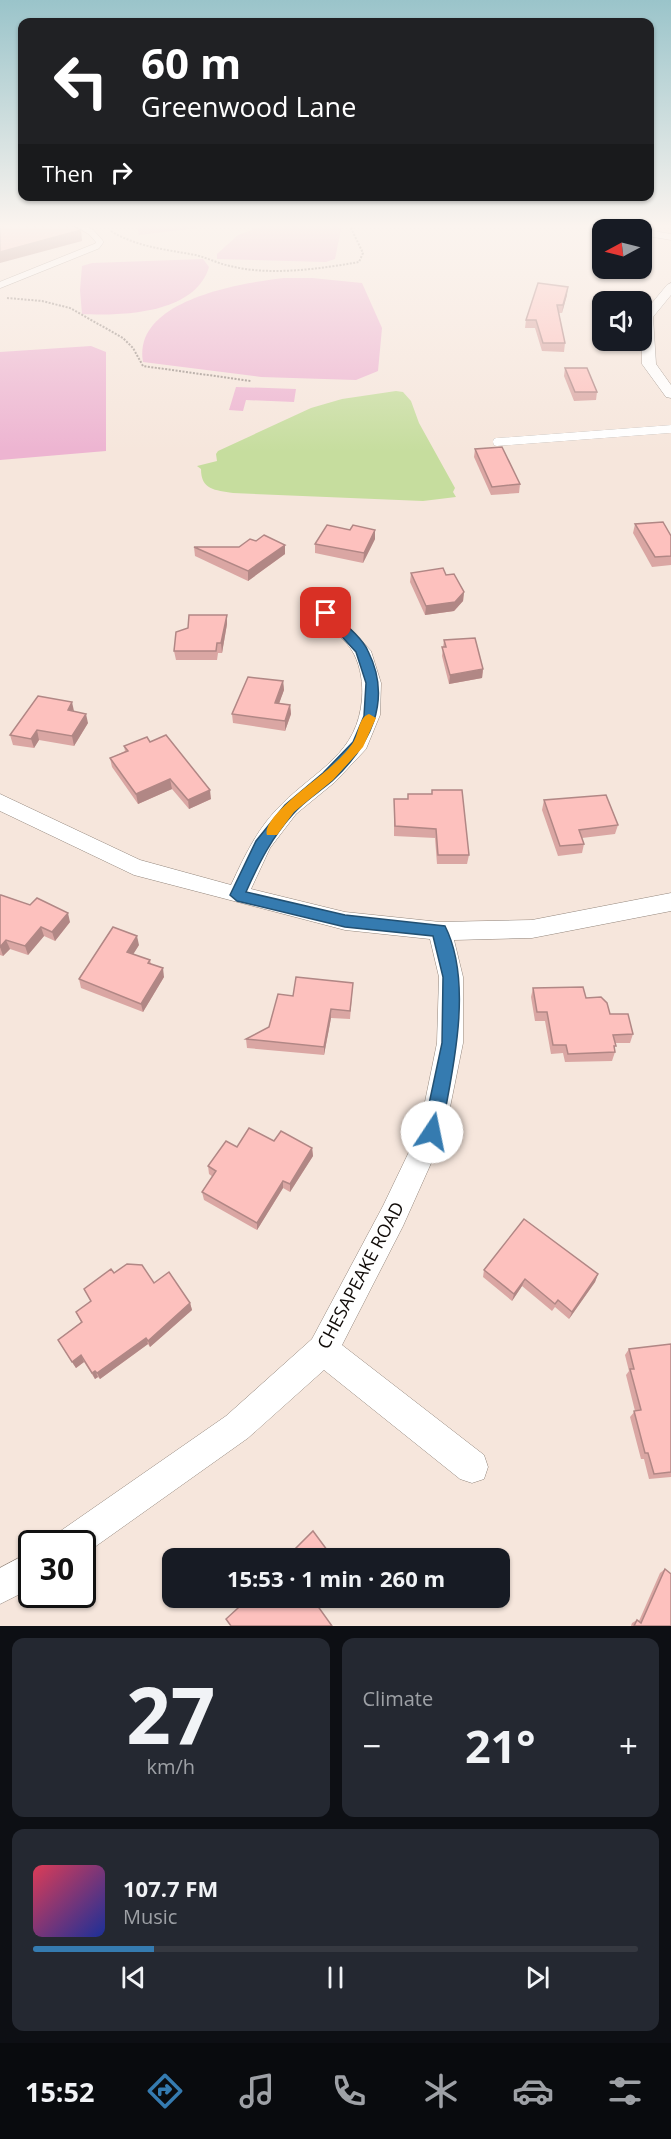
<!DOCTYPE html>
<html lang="en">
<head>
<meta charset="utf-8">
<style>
  body { margin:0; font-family:"Open Sans",sans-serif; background:#242831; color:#f1f3f6; height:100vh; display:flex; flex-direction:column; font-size:22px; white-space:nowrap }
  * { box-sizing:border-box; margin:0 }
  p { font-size:20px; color:#9ea1a6 }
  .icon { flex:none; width:33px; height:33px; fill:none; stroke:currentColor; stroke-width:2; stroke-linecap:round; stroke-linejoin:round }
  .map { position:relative; height:1626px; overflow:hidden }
  .panel { display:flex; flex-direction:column; gap:12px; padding:12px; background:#0d0f14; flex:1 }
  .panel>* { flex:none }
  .top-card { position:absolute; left:18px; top:18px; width:636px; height:183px; border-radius:12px; box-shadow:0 2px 4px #0004; background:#202124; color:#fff; overflow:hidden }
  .needle { width:39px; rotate:263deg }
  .buttons { position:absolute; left:592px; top:219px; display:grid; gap:12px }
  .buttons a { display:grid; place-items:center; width:60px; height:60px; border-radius:12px; background:#171b24; box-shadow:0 2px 4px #0004; font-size:30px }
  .speed { position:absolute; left:18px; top:1530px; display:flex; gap:12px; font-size:30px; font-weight:700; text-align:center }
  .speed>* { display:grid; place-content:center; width:78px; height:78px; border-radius:50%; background:#171b24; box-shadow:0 2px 4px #0004; line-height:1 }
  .speed .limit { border:3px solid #111; border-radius:9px; background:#fff; color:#111 }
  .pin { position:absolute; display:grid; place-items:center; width:51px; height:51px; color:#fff; margin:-26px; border-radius:12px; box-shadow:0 3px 9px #0006 }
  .me { position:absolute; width:66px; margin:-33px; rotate:11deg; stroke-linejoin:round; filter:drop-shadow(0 0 4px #0008) }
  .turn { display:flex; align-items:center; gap:21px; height:126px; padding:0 24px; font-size:27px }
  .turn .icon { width:78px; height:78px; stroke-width:2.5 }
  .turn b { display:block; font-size:42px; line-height:51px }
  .then { display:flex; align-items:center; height:57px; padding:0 24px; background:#0003; gap:12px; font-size:22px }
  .big { font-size:45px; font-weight:700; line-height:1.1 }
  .panel .card { flex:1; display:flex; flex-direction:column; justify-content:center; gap:9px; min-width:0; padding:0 21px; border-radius:12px; background:#242831 }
  .panel .dial { align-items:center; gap:0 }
  .dial b { font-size:78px; line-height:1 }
  .song { display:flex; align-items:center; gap:18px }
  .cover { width:72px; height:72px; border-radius:9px; background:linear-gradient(135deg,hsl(350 70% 55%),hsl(230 70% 35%)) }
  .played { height:6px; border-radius:3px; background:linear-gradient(90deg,#357bb0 20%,#363941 20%) }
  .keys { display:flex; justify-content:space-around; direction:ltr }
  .heat { display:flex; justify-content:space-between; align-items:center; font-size:33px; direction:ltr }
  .panel .tiles { flex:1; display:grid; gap:12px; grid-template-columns:1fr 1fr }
  .card:last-child { grid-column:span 2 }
  .trip { position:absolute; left:162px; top:1548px; width:348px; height:60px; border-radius:12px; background:#171b24; box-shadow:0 2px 4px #0004; font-weight:700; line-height:60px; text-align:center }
  .tabs { display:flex; height:96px; justify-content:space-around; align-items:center; background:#090b0e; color:#9ea1a6 }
  .tabs .icon { width:42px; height:42px }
  .tabs .selected { color:#357bb0 }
  .tabs b { font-size:27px; color:#f1f3f6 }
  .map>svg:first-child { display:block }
  .green { fill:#edb4d1 }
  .water { fill:#c6dd9e }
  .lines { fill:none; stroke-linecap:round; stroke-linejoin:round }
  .lane-far1-casing { stroke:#94877d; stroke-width:7 }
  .lane-casing { stroke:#94877d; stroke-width:8 }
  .street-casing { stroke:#94877d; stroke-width:1 }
  .path { stroke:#9b8f88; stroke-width:2; stroke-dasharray:2 1.5; stroke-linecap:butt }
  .lane-far1 { stroke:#fff; stroke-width:6 }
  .lane { stroke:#fff; stroke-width:8 }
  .street { fill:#fff; fill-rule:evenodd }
  .wall { fill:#daa6a3 }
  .shaded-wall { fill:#b18785 }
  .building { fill:#fdc1be; stroke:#b18785; stroke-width:1.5 }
  .route { fill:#357bb0; stroke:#225072; stroke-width:1.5 }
  .slow { fill:#f59e0b }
  .labels { text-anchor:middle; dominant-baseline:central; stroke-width:4.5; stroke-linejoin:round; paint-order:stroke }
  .near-street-label { font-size:18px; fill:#110c09; stroke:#fff }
</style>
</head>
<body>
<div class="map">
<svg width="671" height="1626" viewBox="0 0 671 1626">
  <rect width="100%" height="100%" fill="#f6e6dc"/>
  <!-- green -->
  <g class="green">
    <path d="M137,224H230L139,235Z"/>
    <path d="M267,224H342L335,259L326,262L217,259V254L238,235Z"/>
    <path d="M203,259L209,267C195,314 122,316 82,314L80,290L82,266L92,263Z"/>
    <path d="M284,278H312L362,283L382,328L378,371L356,380L261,377L143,362C132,300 241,283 284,278Z"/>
    <path d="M91,346L106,352V451L0,460V352Z"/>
    <path d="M236,387L296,389L294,402L246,400L243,411L229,410Z"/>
  </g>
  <!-- water -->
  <path class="water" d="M396,391L403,392L411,401L419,423L455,488L453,492L456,497L423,501L233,493C215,490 201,490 201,469L197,466L217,461L216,454L218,451L311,408L342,399Z"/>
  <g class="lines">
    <!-- lane-far1 casing -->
    <g class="lane-far1-casing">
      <path id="lane-far1" d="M0,285L97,246L100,242L91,232L77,224"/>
    </g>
    <!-- lane casing -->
    <g class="lane-casing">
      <path id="lane" d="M497,442L671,429"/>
    </g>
    <!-- street casing -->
    <g class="street-casing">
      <g id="street">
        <path d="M595,224H617L634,230H611Z"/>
        <path d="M642,229L671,234V240L642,235V230H639Z"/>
        <path d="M671,283V295L653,317L656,364L671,385V398L666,397L642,364V315L667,285Z"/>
        <path d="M326,608L332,609L371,651L381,683L380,715L366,749L335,782L296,814L270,848L251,889L345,912L440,922L532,920L671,893V911L532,938L454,940L463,977V1043L445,1132L403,1226L342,1345L484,1455L488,1467L484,1479L472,1483L460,1479L324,1370L248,1438L82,1556V1544H54L59,1532L226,1416L312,1339L383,1206L419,1131L437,1043L439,977L430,939L345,930L134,875L0,811V794L140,860L231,885C245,855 258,827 282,804C317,769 358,754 362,698C363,684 361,668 354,654C346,638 327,628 317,613Z"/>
        <path d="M32,1551V1588L0,1604V1568Z"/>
      </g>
    </g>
    <!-- path -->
    <g class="path">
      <path d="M111,231C135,246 162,249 190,254C204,256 216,263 230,266C270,276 319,269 359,262L363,253L349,224"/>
      <path d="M7,298L42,301L70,308L123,338L133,348L143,366L251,381"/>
    </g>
    <!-- lane-far1 -->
    <use href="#lane-far1" class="lane-far1"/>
    <!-- lane -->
    <use href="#lane" class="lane"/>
    <!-- street -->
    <use href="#street" class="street"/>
  </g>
  <!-- wall -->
  <g class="wall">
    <path d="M567,295L562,313H559L565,343L564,352L542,351L535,328H525L526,320Z"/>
    <path d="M565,368L597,392L596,400L574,401L564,376Z"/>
    <path d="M475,449L520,484L519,493L491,495L474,457Z"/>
    <path d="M635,524L671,536V565L652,567L633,533Z"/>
    <path d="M375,539L363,563L315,553V544Z"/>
    <path d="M194,547H239L285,554L248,581L195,556Z"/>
    <path d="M411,573L446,575L464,592L463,601L454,611L425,615L410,582Z"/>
    <path d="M227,624L222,653H218L217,660H176L174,651Z"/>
    <path d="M444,640L483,669L482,678L449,684L442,656Z"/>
    <path d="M283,681L284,690L279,703L290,705L291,714L285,731L233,723L232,714Z"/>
    <path d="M74,711L88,723L74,746L39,740L34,748L13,745L10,735Z"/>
    <path d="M150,742L211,799L189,809L172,789L138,804L112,767L110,758L125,751L124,746Z"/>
    <path d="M394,799H407L469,855L467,864H437L435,838L394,836Z"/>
    <path d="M544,800L618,825L615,834L582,838L584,844L582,853L558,856L542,810Z"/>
    <path d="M0,895L70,922L55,941L44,936L28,955L10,949L3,956L0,955Z"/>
    <path d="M139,945L133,954L150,960L151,964L164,977L143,1012L81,988L79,979Z"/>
    <path d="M353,983L350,1019L331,1018L324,1055L247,1048L246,1039L269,1027L293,996Z"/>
    <path d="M533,988L586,998L610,1014L633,1034L630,1043H615V1052L612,1061L565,1062L563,1053L551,1054L545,1021H535L531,997Z"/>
    <path d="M274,1141L312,1148L313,1156L290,1192L283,1188L257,1230L204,1200L202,1192L213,1177L209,1174L208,1166L237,1147Z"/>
    <path d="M484,1270L598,1274L595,1282L569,1319L555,1307L552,1311L522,1286L512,1301L483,1277Z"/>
    <path d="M114,1273L154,1283L190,1303L192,1310L150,1347L148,1344L100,1379L98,1377L95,1379L84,1362L76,1368L58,1340L81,1322L76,1312L91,1301L84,1289Z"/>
    <path d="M671,1344V1477L649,1479L644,1459H641L630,1417L635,1411L626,1375L629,1371L625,1355L629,1349Z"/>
    <path d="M665,1569L671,1626H631L632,1623L637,1620L639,1621L660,1573Z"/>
  </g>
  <!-- shaded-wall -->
  <g class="shaded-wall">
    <path d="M81,230L82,241L0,263V252Z"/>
    <path d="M568,287L567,295L562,313L563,305Z"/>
    <path d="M375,530V539L363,563L364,553Z"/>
    <path d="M285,545V554L248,581V571Z"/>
    <path d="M464,592L463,601L454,611L425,615L426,606Z"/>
    <path d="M227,615V624L222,653L221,643Z"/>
    <path d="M483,669L482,678L449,684L450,675Z"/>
    <path d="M283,681L284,690L276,712L275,703Z"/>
    <path d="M72,702L74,711L68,710Z"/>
    <path d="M290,705L291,714L285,731V721Z"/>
    <path d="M86,714L88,723L74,746L72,736Z"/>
    <path d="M37,730L39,740L34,748L31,739Z"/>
    <path d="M170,779L172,789L138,804L136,794Z"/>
    <path d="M210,790L211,799L189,809L188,800Z"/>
    <path d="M68,913L70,922L55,941L52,932Z"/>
    <path d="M41,927L44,936L28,955L25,946Z"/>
    <path d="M137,936L139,945L129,961L127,952Z"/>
    <path d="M6,940L10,949L3,956L0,947Z"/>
    <path d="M163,968L164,977L143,1012L141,1004Z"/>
    <path d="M331,1009V1018L324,1055V1047Z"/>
    <path d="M312,1148L313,1156L290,1192V1184Z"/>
    <path d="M283,1181V1188L257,1230V1223Z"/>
    <path d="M598,1274L595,1282L569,1319L572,1312Z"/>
    <path d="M525,1279L522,1286L512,1301L514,1294Z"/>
    <path d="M190,1303L192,1310L150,1347L148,1341Z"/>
    <path d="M146,1338L148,1344L100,1379L97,1373Z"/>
    <path d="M81,1355L84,1362L76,1368L72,1362Z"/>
    <path d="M95,1371L98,1377L95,1379L92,1373Z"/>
  </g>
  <!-- building -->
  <g class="building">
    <path d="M0,224H44L45,225L46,224H70L81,230L0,252Z"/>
    <path d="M538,283L568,287L563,305H557L565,343H543L536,320H526Z"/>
    <path d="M565,368H587L597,392H575Z"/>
    <path d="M502,447L520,484L492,487L475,449Z"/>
    <path d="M663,522L671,536V556L655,557L635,524Z"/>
    <path d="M327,525L350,530L353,525L375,530L364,553L315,544Z"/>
    <path d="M264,535L285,545L248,571L194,547H239L250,539L256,541Z"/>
    <path d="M443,568L446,575L454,574L464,592L455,602L426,606L411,573Z"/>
    <path d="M189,615H227L221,643H217L216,651H174L176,632L188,628Z"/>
    <path d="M475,638L483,669L450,675L442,647H446L444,640Z"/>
    <path d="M248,677L283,681L275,703L290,705L285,721L232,714Z"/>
    <path d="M38,696L72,702L68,710L86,714L72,736L37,730L31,739L10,735Z"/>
    <path d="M166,735L210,790L188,800L170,779L136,794L110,758L128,751L124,746L147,737L150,742Z"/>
    <path d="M432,790H462L469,855H438L436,829L395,826L394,799H408V794H432Z"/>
    <path d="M606,795L618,825L579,830L584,844L560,846L544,800Z"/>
    <path d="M0,895H1L30,905L37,898L68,913L52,932L41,927L25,946L6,940L0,947Z"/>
    <path d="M113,927L137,936L127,952L150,960L148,963L163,968L141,1004L79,979Z"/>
    <path d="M296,977L353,983L350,1011L331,1009L324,1047L246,1039L269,1027L278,994L293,996Z"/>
    <path d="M583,987L586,998L601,997L607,1003L610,1014H628L633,1034L613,1035L616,1046H614L615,1052L568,1054L566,1045H553L547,1012H537L533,988Z"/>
    <path d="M249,1128L274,1141L281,1131L312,1148L290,1184L283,1181L257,1223L202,1192L216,1171L208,1166L226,1141L237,1147Z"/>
    <path d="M524,1219L598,1274L572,1312L558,1300L555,1304L525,1279L514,1294L484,1270Z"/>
    <path d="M127,1264L142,1265L154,1283L169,1272L190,1303L148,1341L146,1338L97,1373L95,1371L92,1373L81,1355L72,1362L58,1340L82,1322L76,1312L91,1301L84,1289L111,1269L114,1273Z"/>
    <path d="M671,1344V1472L654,1474L648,1453H645L634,1411L641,1410L630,1369H634L629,1349Z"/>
    <path d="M313,1531L333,1558H286Z"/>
    <path d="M665,1569L671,1574V1626H634L637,1620L641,1623Z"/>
    <path d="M249,1598H312L332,1626H231L226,1619Z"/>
  </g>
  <!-- sky -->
  <linearGradient id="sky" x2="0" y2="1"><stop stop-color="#9ac4ca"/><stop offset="0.5" stop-color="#fbf4ef"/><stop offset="1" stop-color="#fbf4ef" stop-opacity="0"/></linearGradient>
  <rect width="671" height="452" fill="url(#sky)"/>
  <!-- route -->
  <path class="route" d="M322,611H330C342,622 361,636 368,651C393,701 370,746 332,781C319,792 304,801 293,814C272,837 259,863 246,892L345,915L445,926C474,983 452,1074 441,1132L438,1138L432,1141L426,1138L423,1132L442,1043L443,977L433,936L345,927L237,901L230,895L256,841L285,805L323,773L353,742L364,716L366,683L356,652L322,615Z"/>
  <!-- slow -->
  <path class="slow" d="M369,714L376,718L363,747L333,780L294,812L277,835H267C261,820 310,784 321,775C332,766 347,753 354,741C359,732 359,717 369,714Z"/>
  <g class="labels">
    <!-- near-street labels -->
    <g class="near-street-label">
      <text transform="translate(360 1275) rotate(-62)">CHESAPEAKE ROAD</text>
    </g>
  </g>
</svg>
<div class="buttons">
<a><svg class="needle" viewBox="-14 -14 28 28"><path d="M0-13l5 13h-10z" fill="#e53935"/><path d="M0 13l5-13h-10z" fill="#9ea1a6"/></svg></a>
<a><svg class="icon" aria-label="sound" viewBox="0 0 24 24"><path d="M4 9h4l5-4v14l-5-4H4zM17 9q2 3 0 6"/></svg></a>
</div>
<div class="speed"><div class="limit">30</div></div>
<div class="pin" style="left:326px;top:613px;background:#d93025"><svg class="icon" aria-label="arrive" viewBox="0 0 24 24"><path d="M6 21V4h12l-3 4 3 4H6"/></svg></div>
<svg class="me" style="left:432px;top:1132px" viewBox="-20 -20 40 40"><circle r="19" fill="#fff"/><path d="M0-13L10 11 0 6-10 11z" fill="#357bb0"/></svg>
<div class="trip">15:53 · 1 min · 260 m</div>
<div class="top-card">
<div class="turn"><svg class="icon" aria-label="left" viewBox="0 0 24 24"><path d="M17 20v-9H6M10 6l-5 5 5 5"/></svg><div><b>60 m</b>Greenwood Lane</div></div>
<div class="then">Then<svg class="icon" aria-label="right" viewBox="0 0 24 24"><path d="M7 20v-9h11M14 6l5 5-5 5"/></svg></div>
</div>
</div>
<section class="panel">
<div class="tiles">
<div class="card dial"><b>27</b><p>km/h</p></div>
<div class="card"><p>Climate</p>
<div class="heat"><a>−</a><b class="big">21°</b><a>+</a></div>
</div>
<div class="card">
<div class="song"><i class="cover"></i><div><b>107.7 FM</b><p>Music</p></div></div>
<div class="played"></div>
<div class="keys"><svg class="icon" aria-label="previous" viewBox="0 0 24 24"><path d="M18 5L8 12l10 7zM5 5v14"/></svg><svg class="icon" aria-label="pause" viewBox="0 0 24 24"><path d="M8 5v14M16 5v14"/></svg><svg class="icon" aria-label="next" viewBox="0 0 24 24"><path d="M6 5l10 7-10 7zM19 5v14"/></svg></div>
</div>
</div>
</section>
<nav class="tabs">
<b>15:52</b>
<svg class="icon selected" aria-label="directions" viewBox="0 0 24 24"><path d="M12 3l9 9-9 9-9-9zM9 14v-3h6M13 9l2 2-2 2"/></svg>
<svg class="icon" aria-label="music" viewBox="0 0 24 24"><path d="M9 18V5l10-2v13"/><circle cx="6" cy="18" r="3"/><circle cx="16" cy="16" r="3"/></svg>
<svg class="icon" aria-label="phone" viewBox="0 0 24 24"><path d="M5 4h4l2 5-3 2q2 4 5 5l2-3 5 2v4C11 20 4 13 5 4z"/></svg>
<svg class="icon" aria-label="climate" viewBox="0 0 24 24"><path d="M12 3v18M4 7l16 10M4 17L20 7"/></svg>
<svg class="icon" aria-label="car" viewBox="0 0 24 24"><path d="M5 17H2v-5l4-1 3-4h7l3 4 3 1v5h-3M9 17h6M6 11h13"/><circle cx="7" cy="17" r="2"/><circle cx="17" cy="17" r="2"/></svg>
<svg class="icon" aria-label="filters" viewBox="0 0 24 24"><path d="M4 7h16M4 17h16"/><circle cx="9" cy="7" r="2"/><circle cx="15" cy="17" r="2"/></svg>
</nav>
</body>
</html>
